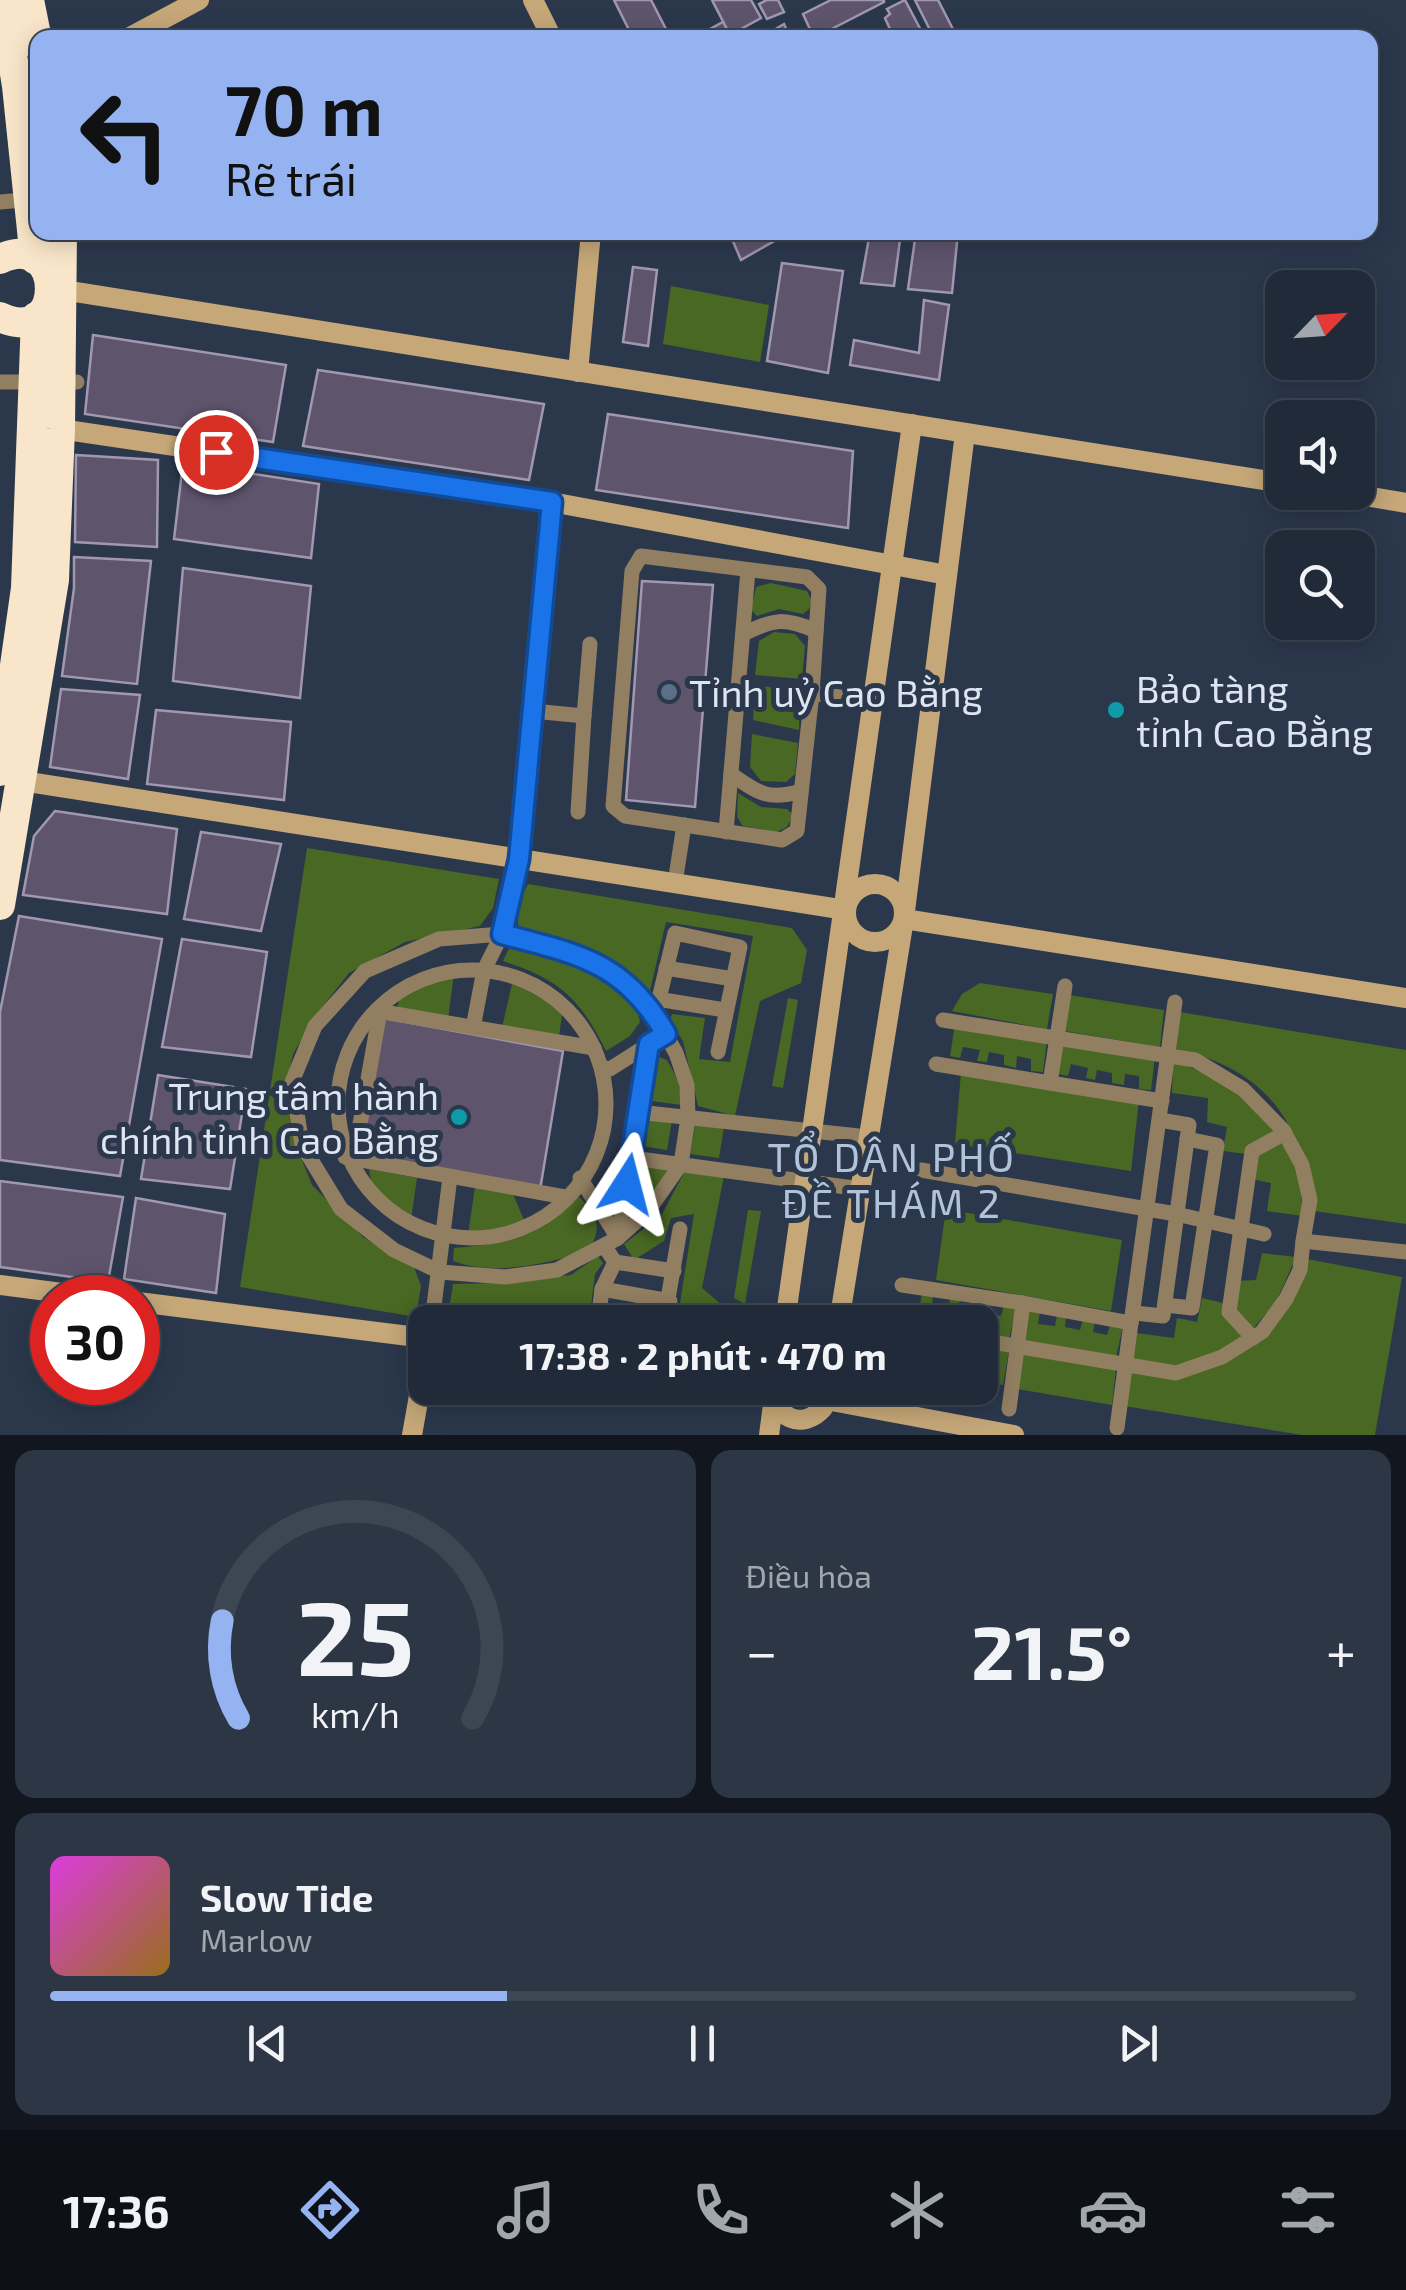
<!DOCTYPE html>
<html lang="vi">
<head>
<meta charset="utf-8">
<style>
  body { margin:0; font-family:"Exo 2",sans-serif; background:#2d3644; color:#f1f3f6; height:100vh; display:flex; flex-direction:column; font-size:38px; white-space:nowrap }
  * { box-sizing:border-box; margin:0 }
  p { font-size:32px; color:#a2a7ae }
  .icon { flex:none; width:55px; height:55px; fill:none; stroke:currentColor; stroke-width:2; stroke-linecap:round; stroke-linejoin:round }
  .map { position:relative; height:1435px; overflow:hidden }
  .drawer { display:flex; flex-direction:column; gap:15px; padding:15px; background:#12171f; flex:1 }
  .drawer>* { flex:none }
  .banner { position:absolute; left:30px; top:30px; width:1348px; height:210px; border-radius:20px; box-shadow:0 5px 25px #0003,0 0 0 2px #3d4653; background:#95b2f1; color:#111; overflow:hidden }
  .needle { width:65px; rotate:65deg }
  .fabs { position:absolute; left:1265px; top:270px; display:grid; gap:20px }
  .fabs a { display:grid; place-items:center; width:110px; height:110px; border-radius:20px; background:#202a39; box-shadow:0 5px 25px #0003,0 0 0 2px #3d4653; font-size:50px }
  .speed { position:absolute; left:30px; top:1275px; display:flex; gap:20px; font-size:50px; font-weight:700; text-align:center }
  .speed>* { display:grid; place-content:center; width:130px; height:130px; border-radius:50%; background:#202a39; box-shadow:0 5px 25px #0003,0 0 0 2px #3d4653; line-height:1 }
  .speed .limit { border:15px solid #d22; background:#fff; color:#111 }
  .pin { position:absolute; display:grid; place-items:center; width:85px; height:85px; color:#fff; margin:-42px; border:5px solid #fff; border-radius:50%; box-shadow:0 2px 10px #0007 }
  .me { position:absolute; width:110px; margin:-55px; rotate:9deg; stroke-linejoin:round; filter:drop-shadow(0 0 8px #0008) }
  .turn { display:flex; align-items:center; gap:35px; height:210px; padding:0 30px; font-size:45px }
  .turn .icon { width:130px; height:130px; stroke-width:2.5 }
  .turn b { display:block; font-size:70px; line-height:85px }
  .big { font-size:75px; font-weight:700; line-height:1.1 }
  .drawer .widget { flex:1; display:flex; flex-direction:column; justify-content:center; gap:15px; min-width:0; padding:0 35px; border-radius:20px; background:#2d3644 }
  .drawer .dial { align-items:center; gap:0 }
  .dial svg { height:260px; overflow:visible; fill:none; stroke:#3d4653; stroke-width:7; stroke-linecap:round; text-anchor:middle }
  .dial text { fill:#f1f3f6; stroke:none }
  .song { display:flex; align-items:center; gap:30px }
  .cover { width:120px; height:120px; border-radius:15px; background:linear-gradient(135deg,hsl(300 70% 55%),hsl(40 70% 35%)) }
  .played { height:10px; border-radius:5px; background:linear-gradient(90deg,#95b2f1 35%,#3d4653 35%) }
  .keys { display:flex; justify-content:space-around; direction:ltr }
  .heat { display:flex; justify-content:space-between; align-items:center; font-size:55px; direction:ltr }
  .drawer .tiles { flex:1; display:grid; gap:15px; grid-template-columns:1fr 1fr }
  .widget:last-child { grid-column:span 2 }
  .trip { position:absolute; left:408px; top:1305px; width:590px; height:100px; border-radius:20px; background:#202a39; box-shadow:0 5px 25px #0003,0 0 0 2px #3d4653; font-weight:700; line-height:100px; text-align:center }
  .tab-bar { display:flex; height:160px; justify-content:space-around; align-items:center; background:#0d1117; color:#a2a7ae }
  .tab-bar .icon { width:70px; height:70px }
  .tab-bar .selected { color:#95b2f1 }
  .tab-bar b { font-size:45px; color:#f1f3f6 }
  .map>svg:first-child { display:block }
  .green { fill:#486823 }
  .building { fill:#5e546c; stroke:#a197b1; stroke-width:2.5 }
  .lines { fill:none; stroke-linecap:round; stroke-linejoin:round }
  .street { stroke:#927f62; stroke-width:15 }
  .secondary { stroke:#c5a778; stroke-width:20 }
  .highway { stroke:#f9e6ca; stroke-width:30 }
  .route-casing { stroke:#114b97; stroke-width:25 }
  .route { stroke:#1a73e8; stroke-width:18 }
  .service-dot { fill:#5c6f8a; stroke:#2b384c; stroke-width:4 }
  .culture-dot { fill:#0f9aa8; stroke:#2b384c; stroke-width:4 }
  .labels { text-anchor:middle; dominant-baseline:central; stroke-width:10; stroke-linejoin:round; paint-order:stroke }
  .poi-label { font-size:38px; fill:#dde5f2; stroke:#2b384c; text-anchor:start }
  .neighbourhood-label { font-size:40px; letter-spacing:2.5px; fill:#b1c2db; stroke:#2b384c }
</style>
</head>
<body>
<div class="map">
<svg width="1406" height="1435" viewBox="0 0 1406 1435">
  <rect width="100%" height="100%" fill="#2b384c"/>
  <!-- green -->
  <g class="green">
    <path d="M671,286L769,305L760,362L663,344Z"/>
    <path d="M771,583L807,591L812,601L809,609L803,614L779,609L757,616L751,610L756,587Z"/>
    <path d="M774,632L795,634L805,646L802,679L755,675L759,641Z"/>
    <path d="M755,685L800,692L799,730L753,720Z"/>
    <path d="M752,734L798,743L795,774L786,782L761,781L750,767Z"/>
    <path d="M738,793L761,807L787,809L793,815L787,827L777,832L743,826L737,817Z"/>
    <path d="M307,848L499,879L493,908L480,926L405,942L349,973L316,1015L293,1054L285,1093L294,1140L312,1185L363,1237L414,1267L421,1286L416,1317L240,1287Z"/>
    <path d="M528,884L792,928L807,950L801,983L760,1001L735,1116L698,1106L683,1041L670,1021L672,1014L705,1018L699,1059L730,1062L753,936L666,922L649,995L610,962L518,926V904Z"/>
    <path d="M511,944C552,951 633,974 640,1022L630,1036L606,1051C580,998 559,979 503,961Z"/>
    <path d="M454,974L448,1019L397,1008L400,997L428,981Z"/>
    <path d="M513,979L541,990L563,1007L559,1037L502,1028Z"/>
    <path d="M980,983L1053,994L1047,1029L952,1011L962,994Z"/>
    <path d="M1069,995L1164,1010L1160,1047L1064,1031Z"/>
    <path d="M788,998L798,1000L783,1088L772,1086Z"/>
    <path d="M1180,1012L1406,1050V1224L1314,1211C1303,1122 1266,1069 1176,1049Z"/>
    <path d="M955,1024L1047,1039L1043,1072L1031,1071V1059L1017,1056L1016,1068L1004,1065V1055L989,1052L987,1062L977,1061L980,1050L963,1047L960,1058L950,1056Z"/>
    <path d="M1063,1042L1155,1057L1151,1090L1139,1089V1076L1125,1074L1124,1085L1112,1083V1073L1097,1070L1095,1080L1086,1078L1088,1068L1071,1064L1068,1076L1058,1074Z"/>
    <path d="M659,1057L667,1060L679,1082L682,1105L651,1101Z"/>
    <path d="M1173,1059L1240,1090L1266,1115L1299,1167L1303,1216L1267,1211L1271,1183L1241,1177L1246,1154L1223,1151L1227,1127L1207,1122L1208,1098L1172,1093Z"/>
    <path d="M961,1072L1139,1100L1131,1171L955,1144Z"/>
    <path d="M648,1117L672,1120L667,1150L642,1146Z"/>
    <path d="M695,1124L724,1127L719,1158L690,1154Z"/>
    <path d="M644,1162L664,1166L668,1171L642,1210L631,1208L637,1166Z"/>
    <path d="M369,1169L417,1178L411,1220C392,1206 371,1194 369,1169Z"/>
    <path d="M685,1171L724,1176L702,1288L742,1322H677L694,1214L671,1218L664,1241L634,1260L624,1244L661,1216Z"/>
    <path d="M475,1187L513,1194L524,1220L494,1234L468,1235Z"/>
    <path d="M578,1196C599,1216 602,1226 589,1251C547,1263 496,1277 453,1261L454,1248C510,1243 538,1239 578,1196Z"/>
    <path d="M946,1209L1122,1240L1111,1311L936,1280Z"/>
    <path d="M748,1210L761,1211L745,1304L734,1298Z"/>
    <path d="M1262,1253L1296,1257L1276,1302L1245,1338L1219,1353L1173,1369L1132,1364L1136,1333L1174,1338L1177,1318L1197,1322L1202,1298L1223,1303L1237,1281L1256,1280Z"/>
    <path d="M598,1256L603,1263L595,1274L589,1322H447L453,1284L498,1283L571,1275Z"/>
    <path d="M1307,1259L1402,1277L1375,1435H1302L1124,1406L1130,1371L1160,1375L1252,1342Z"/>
    <path d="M922,1293L933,1294L932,1306L949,1308L950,1297L960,1299L958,1309L974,1311L976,1301L989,1303L986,1314L1001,1316L1004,1305L1016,1307L1009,1340L980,1335V1322H917Z"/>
    <path d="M1029,1311L1040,1312L1038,1324L1055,1326L1057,1315L1066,1317L1065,1327L1080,1330L1083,1319L1095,1321L1093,1332L1107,1335L1111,1323L1123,1325L1116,1358L1024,1343Z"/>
    <path d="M980,1346L1009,1350L1003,1385L980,1380Z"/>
    <path d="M1022,1353L1116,1368L1112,1405L1017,1389Z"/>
  </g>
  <!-- building -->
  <g class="building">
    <path d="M614,0H651L668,33L660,38H633Z"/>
    <path d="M712,0H751L761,18L730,35Z"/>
    <path d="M767,0H778L784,12L767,19L759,4Z"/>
    <path d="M831,0H884V2L814,38L803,14Z"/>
    <path d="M905,0L925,38H894L885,18L890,14L887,9Z"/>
    <path d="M915,0H938L955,33L948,38H934Z"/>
    <path d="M723,22L730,35L693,38Z"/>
    <path d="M784,24L790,38H768L767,34Z"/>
    <path d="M729,232H790L741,260Z"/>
    <path d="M870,232H901L894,286L861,283Z"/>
    <path d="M916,232H958L952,293L908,289Z"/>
    <path d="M782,263L843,271L828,373L767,361Z"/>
    <path d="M633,267L657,270L648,346L623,342Z"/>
    <path d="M924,300L949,305L939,380L850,365L854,340L919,353Z"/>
    <path d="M93,335L286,365L273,442L85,414Z"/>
    <path d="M318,370L544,404L529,480L303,446Z"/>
    <path d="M608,414L853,451L848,528L596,490Z"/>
    <path d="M76,455L158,460L157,547L75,542Z"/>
    <path d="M183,463L319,484L311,558L174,539Z"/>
    <path d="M74,557L151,561L137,684L62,676L74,588Z"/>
    <path d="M183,568L311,586L300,698L173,681Z"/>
    <path d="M642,581L713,585L695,807L626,800Z"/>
    <path d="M61,689L140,695L128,779L50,767Z"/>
    <path d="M156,710L291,722L284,800L147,784Z"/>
    <path d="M55,811L177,829L167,914L23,895L34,836Z"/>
    <path d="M201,832L281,844L261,931L184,919Z"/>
    <path d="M19,916L162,939L120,1176L0,1160V1012Z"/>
    <path d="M182,939L267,952L251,1057L162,1047Z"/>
    <path d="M384,1018L563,1051L540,1190L359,1155Z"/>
    <path d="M158,1075L246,1089L230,1189L141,1179Z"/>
    <path d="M0,1181L123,1197L108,1282L0,1267Z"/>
    <path d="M136,1198L225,1214L216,1293L124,1279Z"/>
  </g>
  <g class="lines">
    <!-- street -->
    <g class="street">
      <path d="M0,202L34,199"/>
      <path d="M0,382H77"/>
      <path d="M743,634C774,619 784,617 816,631"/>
      <path d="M812,693L797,831L782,840L625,816L613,806L632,571L641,556L807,577L819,589L812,693L874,702"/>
      <path d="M533,711L584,716L578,812"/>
      <path d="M584,716L590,644"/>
      <path d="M731,774C758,793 768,801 801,791"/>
      <path d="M726,832L748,570"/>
      <path d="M675,883L684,825"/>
      <path d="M502,934L578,954L617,974L655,1015L676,1053L687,1085L688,1118L681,1164L648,1211L618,1238L557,1270L505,1277L440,1272L394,1250L341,1209L302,1145L292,1082L315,1026L365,971L439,939Z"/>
      <path d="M666,968L733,979"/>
      <circle cx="472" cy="1104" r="134"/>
      <path d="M1065,986L1050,1083L1162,1101"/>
      <path d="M657,999L725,1010"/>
      <path d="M378,1011L594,1048"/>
      <path d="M655,1015L675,933L740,947L718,1052"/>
      <path d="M943,1020L1195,1060L1243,1089L1283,1130L1302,1165L1310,1200L1303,1241L1406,1252"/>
      <path d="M473,1028L484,970L502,934L519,859"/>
      <path d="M649,1044L638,1112L868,1137"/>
      <path d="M936,1064L1050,1083"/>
      <path d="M602,1067L610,1069L654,1041"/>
      <path d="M345,1157L565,1197"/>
      <path d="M354,1158L380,1011"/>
      <path d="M632,1158L861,1189"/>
      <path d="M921,1170L1176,1214L1264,1234"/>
      <path d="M580,1178L618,1238"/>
      <path d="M618,1238L638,1112"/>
      <path d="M615,1262L674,1271"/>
      <path d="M902,1285L1023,1303L1009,1409"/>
      <path d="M602,1289L670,1301"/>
      <path d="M1023,1303L1131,1323L1175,1002"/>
      <path d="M1165,1305L1192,1308L1217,1145L1187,1139"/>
      <path d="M1135,1313L1163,1316L1189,1125L1160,1120"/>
      <path d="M432,1322L450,1177"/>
      <path d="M598,1322L602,1289L615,1262L605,1247"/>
      <path d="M664,1322L680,1229"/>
      <path d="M1253,1338L1229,1312L1252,1151L1285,1133"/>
      <path d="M980,1340L1176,1373L1222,1357L1262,1332L1286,1299L1300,1270L1303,1241"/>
      <path d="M1117,1428L1131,1323"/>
    </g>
    <!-- secondary -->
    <g class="secondary">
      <path d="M533,0L552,38"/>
      <path d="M128,38L199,0"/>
      <path d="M63,290L1282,483"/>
      <path d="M578,372L591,232"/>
      <path d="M60,429L551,502L947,575"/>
      <path d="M1342,492L1406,503"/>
      <path d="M22,781L846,910"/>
      <path d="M519,859L551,502"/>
      <circle cx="875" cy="913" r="29"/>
      <path d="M904,919L1406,998"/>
      <path d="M0,1285L101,1298"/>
      <path d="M138,1302L425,1338"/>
      <path d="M785,1322L912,424"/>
      <path d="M839,1322L904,919L965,433"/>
      <path d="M736,1388L774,1394"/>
      <path d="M776,1388C772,1418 803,1431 823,1408L825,1389"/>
      <path d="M826,1400L1014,1435"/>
      <path d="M412,1435L425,1362"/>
      <path d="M769,1435L774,1397"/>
    </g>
    <!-- highway -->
    <g class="highway">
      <path d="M3,0L17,86L35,259"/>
      <path d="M29,0L38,45"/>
      <path d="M0,259C66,228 67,349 0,317"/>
      <path d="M0,771L26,588L36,317"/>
      <path d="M0,905L54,580L60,429L62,232"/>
    </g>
  </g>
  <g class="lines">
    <!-- route casing -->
    <g class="route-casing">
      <path id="route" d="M216,452L552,502L519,859L502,934C577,954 624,961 666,1034L649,1044L627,1184"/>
    </g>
    <!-- route -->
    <use href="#route" class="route"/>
  </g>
  <!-- markers -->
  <circle class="service-dot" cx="669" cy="692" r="10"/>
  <g class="culture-dot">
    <circle cx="1116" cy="710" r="10"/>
    <circle cx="459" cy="1117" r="10"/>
  </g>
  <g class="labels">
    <!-- poi labels -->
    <g class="poi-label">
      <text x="1136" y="688">Bảo tàng<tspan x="1136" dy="44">tỉnh Cao Bằng</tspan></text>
      <text x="689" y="692">Tỉnh uỷ Cao Bằng</text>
      <text x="439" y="1095" text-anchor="end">Trung tâm hành<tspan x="439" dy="44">chính tỉnh Cao Bằng</tspan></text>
    </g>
    <!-- neighbourhood labels -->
    <g class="neighbourhood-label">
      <text x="892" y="1156">TỔ DÂN PHỐ<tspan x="892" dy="46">ĐỀ THÁM 2</tspan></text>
    </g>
  </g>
</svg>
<div class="fabs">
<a><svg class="needle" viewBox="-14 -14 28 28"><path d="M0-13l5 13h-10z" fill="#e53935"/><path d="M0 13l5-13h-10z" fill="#a2a7ae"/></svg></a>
<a><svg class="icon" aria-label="sound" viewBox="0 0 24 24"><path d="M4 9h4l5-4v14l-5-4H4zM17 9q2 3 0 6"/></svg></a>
<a><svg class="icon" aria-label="search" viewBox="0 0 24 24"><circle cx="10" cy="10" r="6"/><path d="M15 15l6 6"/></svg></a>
</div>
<div class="speed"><div class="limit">30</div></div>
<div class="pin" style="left:216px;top:452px;background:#d93025"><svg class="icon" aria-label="arrive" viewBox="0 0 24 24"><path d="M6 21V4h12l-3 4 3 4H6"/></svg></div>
<svg class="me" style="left:627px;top:1184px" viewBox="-20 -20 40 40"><path d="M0-17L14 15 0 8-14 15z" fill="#1a73e8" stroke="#fff" stroke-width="4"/></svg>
<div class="trip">17:38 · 2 phút · 470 m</div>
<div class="banner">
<div class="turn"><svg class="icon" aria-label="left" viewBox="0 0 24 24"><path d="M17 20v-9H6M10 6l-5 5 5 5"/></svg><div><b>70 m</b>Rẽ trái</div></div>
</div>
</div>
<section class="drawer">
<div class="tiles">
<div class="widget dial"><svg viewBox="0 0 100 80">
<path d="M14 69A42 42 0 1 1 86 69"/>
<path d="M14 69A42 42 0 0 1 9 39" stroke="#95b2f1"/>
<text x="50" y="56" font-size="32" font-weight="700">25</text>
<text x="50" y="72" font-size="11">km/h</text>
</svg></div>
<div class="widget"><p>Điều hòa</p>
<div class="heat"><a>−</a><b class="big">21.5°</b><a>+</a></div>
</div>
<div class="widget">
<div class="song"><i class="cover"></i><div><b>Slow Tide</b><p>Marlow</p></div></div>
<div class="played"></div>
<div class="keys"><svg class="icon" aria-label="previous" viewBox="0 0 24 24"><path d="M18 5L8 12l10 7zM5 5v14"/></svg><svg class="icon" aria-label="pause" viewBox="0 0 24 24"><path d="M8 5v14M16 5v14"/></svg><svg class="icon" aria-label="next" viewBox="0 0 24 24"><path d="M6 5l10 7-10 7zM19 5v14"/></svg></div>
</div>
</div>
</section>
<nav class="tab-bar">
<b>17:36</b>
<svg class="icon selected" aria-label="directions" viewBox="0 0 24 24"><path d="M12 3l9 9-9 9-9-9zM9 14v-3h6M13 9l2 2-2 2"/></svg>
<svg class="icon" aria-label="music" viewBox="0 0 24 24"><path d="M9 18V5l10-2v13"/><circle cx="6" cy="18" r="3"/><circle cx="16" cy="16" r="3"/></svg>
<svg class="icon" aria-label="phone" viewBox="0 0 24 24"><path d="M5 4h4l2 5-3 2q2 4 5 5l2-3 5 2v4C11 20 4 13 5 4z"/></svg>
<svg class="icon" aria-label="climate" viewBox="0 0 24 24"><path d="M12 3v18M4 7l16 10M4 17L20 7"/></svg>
<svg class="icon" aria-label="car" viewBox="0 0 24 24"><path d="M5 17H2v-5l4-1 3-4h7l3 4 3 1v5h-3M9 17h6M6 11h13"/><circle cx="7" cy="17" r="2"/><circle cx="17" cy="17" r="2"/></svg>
<svg class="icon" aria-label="filters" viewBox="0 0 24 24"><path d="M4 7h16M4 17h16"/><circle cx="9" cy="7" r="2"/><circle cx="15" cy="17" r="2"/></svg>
</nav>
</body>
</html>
